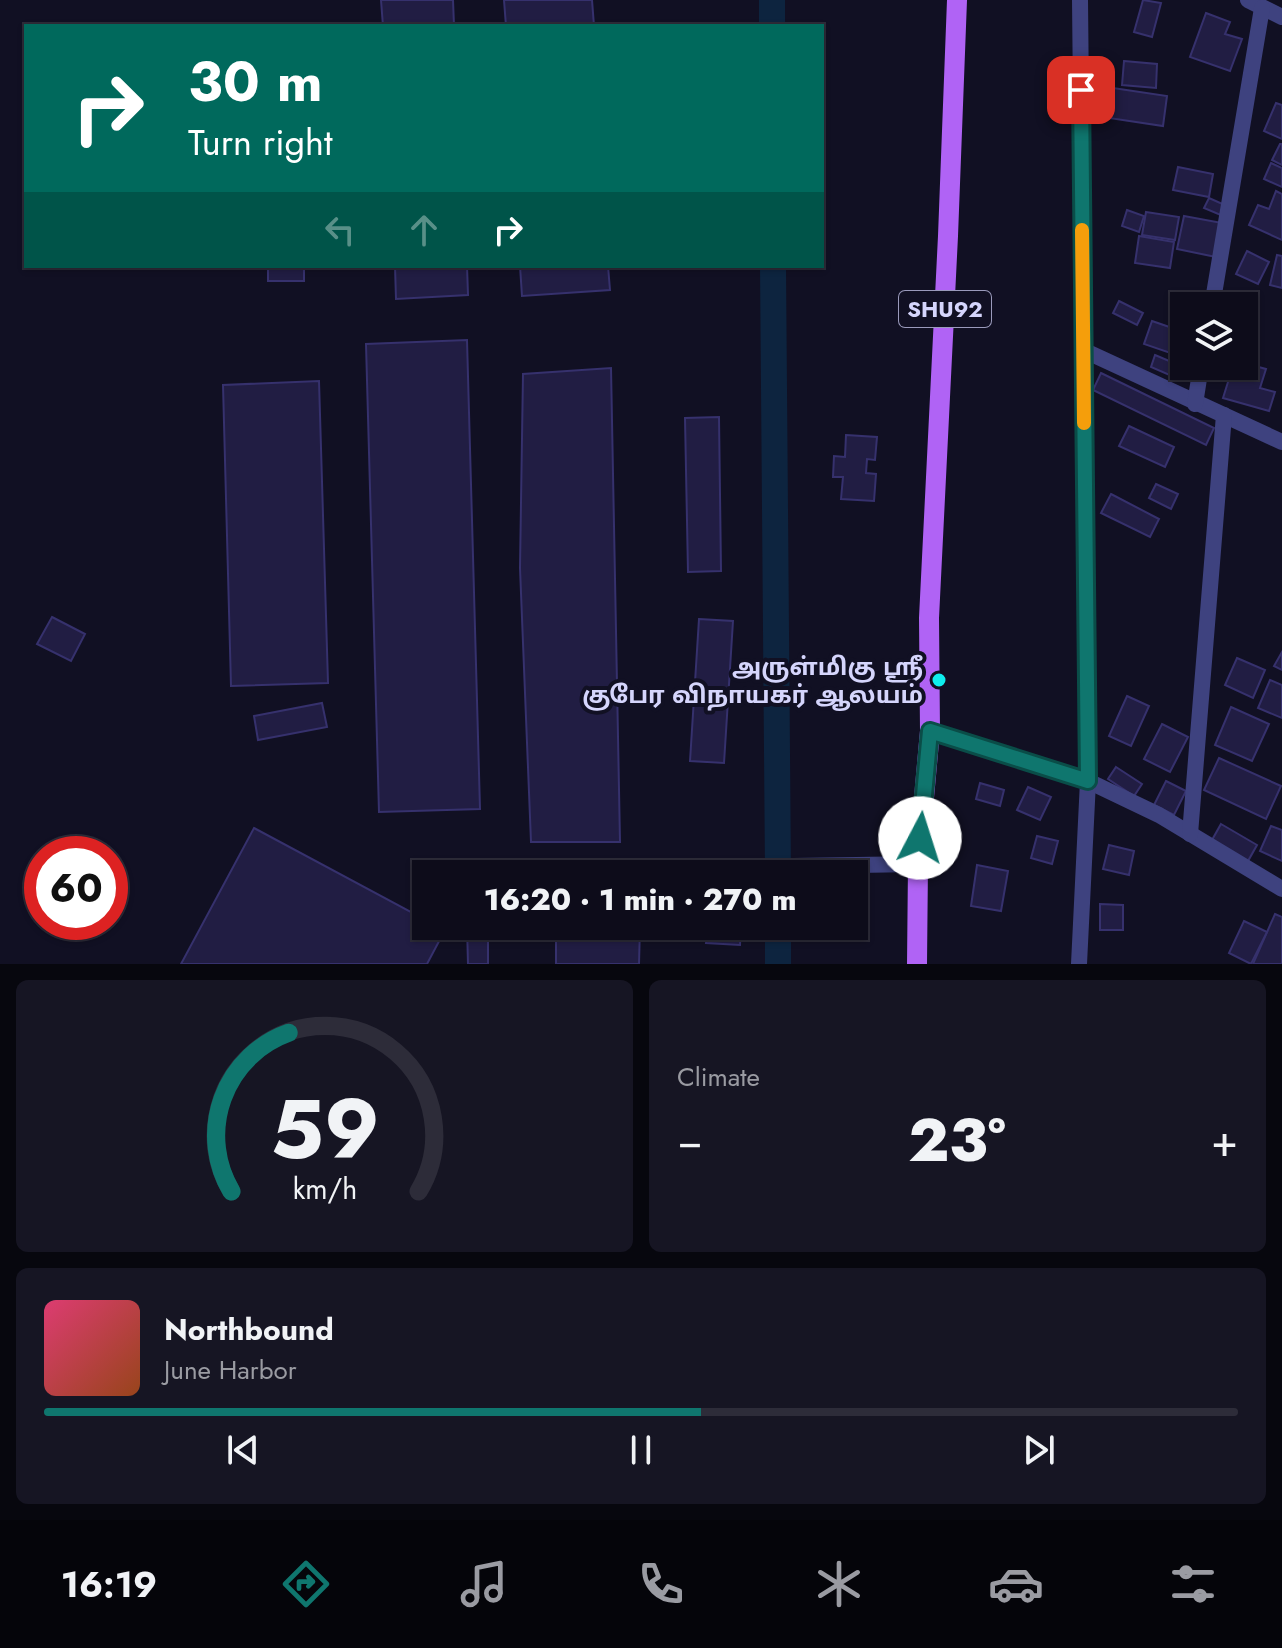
<!DOCTYPE html>
<html lang="en">
<head>
<meta charset="utf-8">
<style>
  body { margin:0; font-family:Jost,"Noto Sans Tamil",sans-serif; background:#161523; color:#f1f3f6; height:100vh; display:flex; flex-direction:column; font-size:30px; white-space:nowrap }
  * { box-sizing:border-box; margin:0 }
  p { font-size:26px; color:#9a9ba2 }
  .icon { flex:none; width:44px; height:44px; fill:none; stroke:currentColor; stroke-width:2; stroke-linecap:round; stroke-linejoin:round }
  .map { position:relative; height:964px; overflow:hidden }
  .drawer { display:flex; flex-direction:column; gap:16px; padding:16px; background:#07070e; flex:1 }
  .drawer>* { flex:none }
  .guide { position:absolute; left:24px; top:24px; width:800px; height:244px; border-radius:0px; box-shadow:0 2px 6px #0004,0 0 0 2px #2d2c39; background:#00695c; color:#fff; overflow:hidden }
  .buttons { position:absolute; left:1170px; top:292px; display:grid; gap:16px }
  .buttons a { display:grid; place-items:center; width:88px; height:88px; border-radius:0px; background:#0d0c1a; box-shadow:0 2px 6px #0004,0 0 0 2px #2d2c39; font-size:40px }
  .speed { position:absolute; left:24px; top:836px; display:flex; gap:16px; font-size:40px; font-weight:700; text-align:center }
  .speed>* { display:grid; place-content:center; width:104px; height:104px; border-radius:50%; background:#0d0c1a; box-shadow:0 2px 6px #0004,0 0 0 2px #2d2c39; line-height:1 }
  .speed .limit { border:12px solid #d22; background:#fff; color:#111 }
  .pin { position:absolute; display:grid; place-items:center; width:68px; height:68px; color:#fff; margin:-34px; border-radius:16px; box-shadow:0 4px 12px #0006 }
  .me { position:absolute; width:88px; margin:-44px; rotate:5deg; stroke-linejoin:round; filter:drop-shadow(0 0 6px #0008) }
  .turn { display:flex; align-items:center; gap:28px; height:168px; padding:0 32px; font-size:36px }
  .turn .icon { width:104px; height:104px; stroke-width:2.5 }
  .turn b { display:block; font-size:56px; line-height:68px }
  .lanes { display:flex; align-items:center; height:76px; padding:0 32px; background:#0003; justify-content:center; gap:40px; direction:ltr }
  .lanes .off { opacity:.35 }
  .big { font-size:60px; font-weight:800; line-height:1.1 }
  .drawer .tile { flex:1; display:flex; flex-direction:column; justify-content:center; gap:12px; min-width:0; padding:0 28px; border-radius:12px; background:#161523 }
  .drawer .dial { align-items:center; gap:0 }
  .dial svg { height:208px; overflow:visible; fill:none; stroke:#2d2c39; stroke-width:7; stroke-linecap:round; text-anchor:middle }
  .dial text { fill:#f1f3f6; stroke:none }
  .song { display:flex; align-items:center; gap:24px }
  .cover { width:96px; height:96px; border-radius:12px; background:linear-gradient(135deg,hsl(340 70% 55%),hsl(20 70% 35%)) }
  .played { height:8px; border-radius:4px; background:linear-gradient(90deg,#0f766e 55%,#2d2c39 55%) }
  .keys { display:flex; justify-content:space-around; direction:ltr }
  .heat { display:flex; justify-content:space-between; align-items:center; font-size:44px; direction:ltr }
  .drawer .tiles { flex:1; display:grid; gap:16px; grid-template-columns:1fr 1fr }
  .tile:last-child { grid-column:span 2 }
  .trip { position:absolute; left:412px; top:860px; width:456px; height:80px; border-radius:0px; background:#0d0c1a; box-shadow:0 2px 6px #0004,0 0 0 2px #2d2c39; font-weight:800; line-height:80px; text-align:center }
  .tabs { display:flex; height:128px; justify-content:space-around; align-items:center; background:#05050a; color:#9a9ba2 }
  .tabs .icon { width:56px; height:56px }
  .tabs .active { color:#0f766e }
  .tabs b { font-size:36px; color:#f1f3f6 }
  .map>svg:first-child { display:block }
  .lines { fill:none; stroke-linecap:round; stroke-linejoin:round }
  .canal { stroke:#0d243f; stroke-width:26 }
  .building { fill:#211d43; stroke:#36316d; stroke-width:2 }
  .minor { stroke:#3e427f; stroke-width:16 }
  .primary { stroke:#b063f5; stroke-width:20 }
  .route-casing { stroke:#0a4d48; stroke-width:20 }
  .route { stroke:#0f766e; stroke-width:14 }
  .slow { stroke:#f59e0b; stroke-width:14 }
  .poi-dot { fill:#0feeee; stroke:#111023; stroke-width:3 }
  .labels { text-anchor:middle; dominant-baseline:central; stroke-width:8; stroke-linejoin:round; paint-order:stroke }
  .shield { fill:#111023; stroke:#9a9abb; stroke-width:2 }
  .shield-label { font-size:22px; font-weight:bold; fill:#d5d5fc }
  .poi-label { font-size:24px; font-weight:bold; fill:#d5d5fc; stroke:#111023; text-anchor:end }
</style>
</head>
<body>
<div class="map">
<svg width="1282" height="964" viewBox="0 0 1282 964">
  <rect width="100%" height="100%" fill="#111023"/>
  <g class="lines">
    <!-- canal -->
    <g class="canal">
      <path d="M772,0V26"/>
      <path d="M773,266L778,874"/>
      <path d="M778,926V964"/>
    </g>
  </g>
  <!-- building -->
  <g class="building">
    <path d="M381,0H453L454,26H383Z"/>
    <path d="M504,0H592L594,26H506Z"/>
    <path d="M1143,0L1161,3L1152,37L1134,32Z"/>
    <path d="M1206,13L1230,22L1225,34L1242,39L1230,71L1190,57Z"/>
    <path d="M1124,61L1157,64L1156,88L1122,85Z"/>
    <path d="M1113,88L1167,96L1163,126L1109,118Z"/>
    <path d="M1276,103L1282,105V139L1264,131Z"/>
    <path d="M1280,144H1282V165L1272,160Z"/>
    <path d="M1271,163L1282,168V187L1264,179Z"/>
    <path d="M1178,167L1213,174L1209,197L1173,190Z"/>
    <path d="M1276,191L1282,194V240L1249,225L1258,205L1269,209Z"/>
    <path d="M1209,198L1227,206L1223,216L1204,208Z"/>
    <path d="M1127,210L1144,216L1139,232L1122,226Z"/>
    <path d="M1146,212L1179,217L1175,240L1142,235Z"/>
    <path d="M1184,216L1222,223L1216,257L1177,249Z"/>
    <path d="M1139,236L1174,242L1170,268L1135,263Z"/>
    <path d="M1247,251L1269,262L1258,284L1236,274Z"/>
    <path d="M1277,255L1282,256V288L1270,285Z"/>
    <rect x="268" y="266" width="36" height="15"/>
    <path d="M395,266H467L468,295L396,299Z"/>
    <path d="M520,266H608L610,290L522,296Z"/>
    <path d="M1119,301L1143,313L1137,325L1113,313Z"/>
    <path d="M1152,321L1184,332L1182,357L1144,344Z"/>
    <path d="M467,340L480,809L379,812L366,344Z"/>
    <path d="M1155,355L1186,368L1181,380L1151,367Z"/>
    <path d="M1244,363L1266,369L1260,388L1275,392L1269,411L1223,398L1233,366H1244Z"/>
    <path d="M611,368L620,842H531L520,568L523,374Z"/>
    <path d="M1101,373L1214,428L1206,445L1093,390Z"/>
    <path d="M319,381L328,683L231,686L223,385Z"/>
    <path d="M719,417L721,571L688,572L685,418Z"/>
    <path d="M1129,426L1174,447L1165,467L1119,446Z"/>
    <path d="M846,435L877,437L875,460L867,459L866,473L876,474L874,501L841,499L843,477H833L834,456L845,457Z"/>
    <path d="M1156,484L1178,494L1171,509L1149,498Z"/>
    <path d="M1111,494L1159,519L1150,537L1101,513Z"/>
    <path d="M52,617L85,634L71,661L37,644Z"/>
    <path d="M699,619L733,621L724,763L690,761Z"/>
    <path d="M1282,652V670L1274,666Z"/>
    <path d="M1237,658L1265,670L1253,698L1225,685Z"/>
    <path d="M1270,680L1282,685V718L1258,708Z"/>
    <path d="M1127,696L1149,706L1131,746L1109,736Z"/>
    <path d="M322,703L327,727L258,740L254,716Z"/>
    <path d="M1231,707L1269,724L1252,761L1215,745Z"/>
    <path d="M1162,724L1188,737L1170,772L1144,759Z"/>
    <path d="M1219,758L1281,786L1266,819L1204,790Z"/>
    <path d="M1116,767L1142,784L1134,796L1108,779Z"/>
    <path d="M1166,781L1186,791L1174,815L1154,805Z"/>
    <path d="M980,783L1004,790L1000,806L976,799Z"/>
    <path d="M1028,787L1051,797L1040,820L1017,810Z"/>
    <path d="M1221,824L1257,845L1248,861L1212,840Z"/>
    <path d="M1271,826L1282,830V861L1260,851Z"/>
    <path d="M254,828L426,920V926H437L445,930L427,964H181Z"/>
    <path d="M1037,836L1058,841L1052,864L1031,858Z"/>
    <path d="M1109,845L1134,851L1129,875L1103,869Z"/>
    <path d="M977,865L1008,871L1001,911L971,906Z"/>
    <path d="M1100,904L1123,905V930H1100Z"/>
    <path d="M1275,914L1282,917V964H1253Z"/>
    <path d="M1244,921L1267,932L1251,964L1229,953Z"/>
    <path d="M467,926H488V964H468Z"/>
    <path d="M609,926H640L639,964H556V936L609,937Z"/>
    <path d="M708,926H741L740,945L706,943Z"/>
  </g>
  <g class="lines">
    <!-- minor -->
    <g class="minor">
      <path d="M1248,0L1282,17"/>
      <path d="M1212,306L1262,8"/>
      <path d="M1083,350L1282,442"/>
      <path d="M1195,404L1201,366"/>
      <path d="M930,731L1088,781L1159,815L1282,889"/>
      <path d="M1190,834L1224,415"/>
      <path d="M680,868L918,864"/>
      <path d="M1079,964L1088,781L1080,0"/>
    </g>
    <!-- primary -->
    <path class="primary" d="M917,964L918,864L930,731L929,618L948,236L957,0"/>
  </g>
  <g class="lines">
    <!-- route casing -->
    <g class="route-casing">
      <path id="route" d="M920,838L930,731L1088,781L1081,90"/>
    </g>
    <!-- route -->
    <use href="#route" class="route"/>
    <!-- slow -->
    <path class="slow" d="M1082,230L1084,423"/>
  </g>
  <!-- markers -->
  <circle class="poi-dot" cx="939" cy="680" r="8"/>
  <g class="labels">
    <!-- shield labels -->
    <rect class="shield" x="899" y="291" width="92" height="36" rx="6"/>
    <g class="shield-label">
      <text x="945" y="309">SHU92</text>
    </g>
    <!-- poi labels -->
    <g class="poi-label">
      <text x="923" y="666">அருள்மிகு ஶ்ரீ<tspan x="923" dy="28">குபேர விநாயகர் ஆலயம்</tspan></text>
    </g>
  </g>
</svg>
<div class="buttons">
<a><svg class="icon" aria-label="layers" viewBox="0 0 24 24"><path d="M12 4l9 5-9 5-9-5zM3 14l9 5 9-5"/></svg></a>
</div>
<div class="speed"><div class="limit">60</div></div>
<div class="pin" style="left:1081px;top:90px;background:#d93025"><svg class="icon" aria-label="arrive" viewBox="0 0 24 24"><path d="M6 21V4h12l-3 4 3 4H6"/></svg></div>
<svg class="me" style="left:920px;top:838px" viewBox="-20 -20 40 40"><circle r="19" fill="#fff"/><path d="M0-13L10 11 0 6-10 11z" fill="#0f766e"/></svg>
<div class="trip">16:20 · 1 min · 270 m</div>
<div class="guide">
<div class="turn"><svg class="icon" aria-label="right" viewBox="0 0 24 24"><path d="M7 20v-9h11M14 6l5 5-5 5"/></svg><div><b>30 m</b>Turn right</div></div>
<div class="lanes"><svg class="icon off" aria-label="left" viewBox="0 0 24 24"><path d="M17 20v-9H6M10 6l-5 5 5 5"/></svg><svg class="icon off" aria-label="ahead" viewBox="0 0 24 24"><path d="M12 20V5M6 11l6-6 6 6"/></svg><svg class="icon" aria-label="right" viewBox="0 0 24 24"><path d="M7 20v-9h11M14 6l5 5-5 5"/></svg></div>
</div>
</div>
<section class="drawer">
<div class="tiles">
<div class="tile dial"><svg viewBox="0 0 100 80">
<path d="M14 69A42 42 0 1 1 86 69"/>
<path d="M14 69A42 42 0 0 1 36 8" stroke="#0f766e"/>
<text x="50" y="56" font-size="32" font-weight="700">59</text>
<text x="50" y="72" font-size="11">km/h</text>
</svg></div>
<div class="tile"><p>Climate</p>
<div class="heat"><a>−</a><b class="big">23°</b><a>+</a></div>
</div>
<div class="tile">
<div class="song"><i class="cover"></i><div><b>Northbound</b><p>June Harbor</p></div></div>
<div class="played"></div>
<div class="keys"><svg class="icon" aria-label="previous" viewBox="0 0 24 24"><path d="M18 5L8 12l10 7zM5 5v14"/></svg><svg class="icon" aria-label="pause" viewBox="0 0 24 24"><path d="M8 5v14M16 5v14"/></svg><svg class="icon" aria-label="next" viewBox="0 0 24 24"><path d="M6 5l10 7-10 7zM19 5v14"/></svg></div>
</div>
</div>
</section>
<nav class="tabs">
<b>16:19</b>
<svg class="icon active" aria-label="directions" viewBox="0 0 24 24"><path d="M12 3l9 9-9 9-9-9zM9 14v-3h6M13 9l2 2-2 2"/></svg>
<svg class="icon" aria-label="music" viewBox="0 0 24 24"><path d="M9 18V5l10-2v13"/><circle cx="6" cy="18" r="3"/><circle cx="16" cy="16" r="3"/></svg>
<svg class="icon" aria-label="phone" viewBox="0 0 24 24"><path d="M5 4h4l2 5-3 2q2 4 5 5l2-3 5 2v4C11 20 4 13 5 4z"/></svg>
<svg class="icon" aria-label="climate" viewBox="0 0 24 24"><path d="M12 3v18M4 7l16 10M4 17L20 7"/></svg>
<svg class="icon" aria-label="car" viewBox="0 0 24 24"><path d="M5 17H2v-5l4-1 3-4h7l3 4 3 1v5h-3M9 17h6M6 11h13"/><circle cx="7" cy="17" r="2"/><circle cx="17" cy="17" r="2"/></svg>
<svg class="icon" aria-label="filters" viewBox="0 0 24 24"><path d="M4 7h16M4 17h16"/><circle cx="9" cy="7" r="2"/><circle cx="15" cy="17" r="2"/></svg>
</nav>
</body>
</html>
